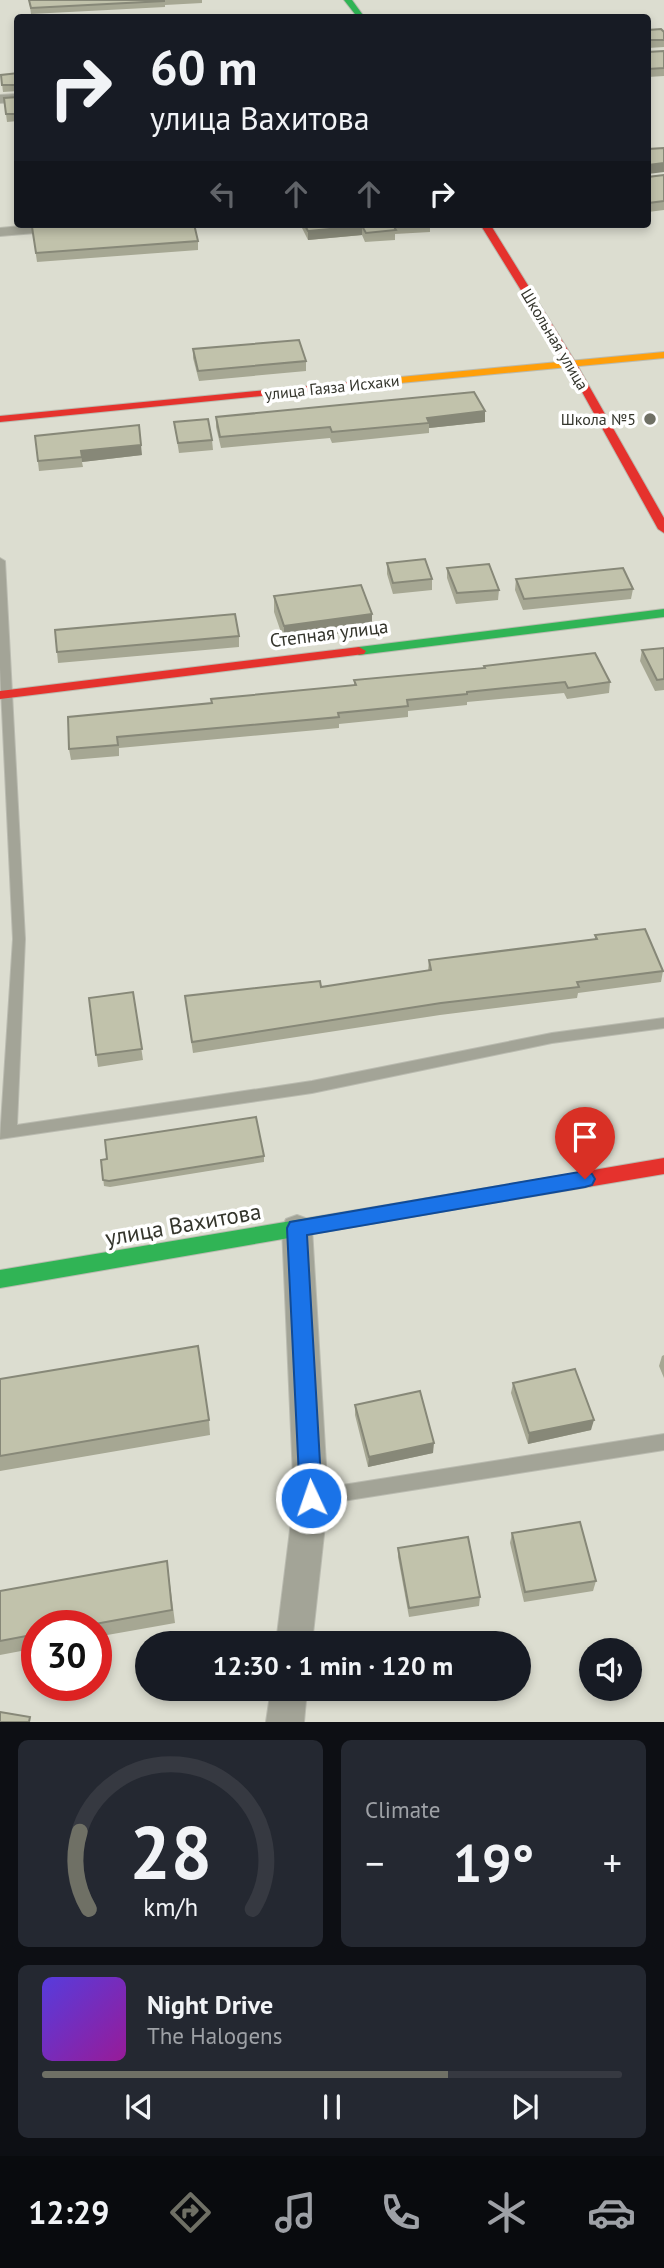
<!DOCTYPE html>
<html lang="en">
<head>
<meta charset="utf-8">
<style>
  body { margin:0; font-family:"PT Sans",sans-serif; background:#242831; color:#f1f3f6; height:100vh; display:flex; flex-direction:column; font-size:26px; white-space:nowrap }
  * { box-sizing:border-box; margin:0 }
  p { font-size:23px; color:#9ea1a6 }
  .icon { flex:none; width:38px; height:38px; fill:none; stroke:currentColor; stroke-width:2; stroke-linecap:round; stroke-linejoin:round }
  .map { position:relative; height:1722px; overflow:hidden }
  .side { display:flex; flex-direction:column; gap:18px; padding:18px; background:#0d0f14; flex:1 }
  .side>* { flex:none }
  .hud { position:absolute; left:14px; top:14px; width:637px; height:214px; border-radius:7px; box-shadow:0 4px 10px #0003; background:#171b24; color:#f1f3f6; overflow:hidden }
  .controls { position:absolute; left:579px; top:1638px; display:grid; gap:14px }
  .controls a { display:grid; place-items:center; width:63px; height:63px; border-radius:50%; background:#171b24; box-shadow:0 4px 10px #0003; font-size:35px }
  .speed { position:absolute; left:21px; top:1610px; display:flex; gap:14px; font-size:35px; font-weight:700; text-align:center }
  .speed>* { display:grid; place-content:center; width:91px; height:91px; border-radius:50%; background:#171b24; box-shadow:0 4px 10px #0003; line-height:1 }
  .speed .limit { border:10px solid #d22; background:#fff; color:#111 }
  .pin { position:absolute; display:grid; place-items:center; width:60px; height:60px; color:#fff; margin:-72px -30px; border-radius:50% 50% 50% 0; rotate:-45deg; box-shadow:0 0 7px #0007 }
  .pin .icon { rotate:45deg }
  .me { position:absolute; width:77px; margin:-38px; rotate:357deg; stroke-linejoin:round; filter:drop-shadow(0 0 5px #0008) }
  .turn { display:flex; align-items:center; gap:24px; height:147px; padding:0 21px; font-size:32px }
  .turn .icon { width:91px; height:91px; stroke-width:2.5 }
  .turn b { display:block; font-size:49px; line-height:60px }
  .lanes { display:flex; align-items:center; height:66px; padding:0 21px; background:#0003; justify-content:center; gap:35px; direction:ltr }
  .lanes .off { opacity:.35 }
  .big { font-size:52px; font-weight:600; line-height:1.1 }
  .side .widget { flex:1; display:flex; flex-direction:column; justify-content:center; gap:10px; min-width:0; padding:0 24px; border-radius:10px; background:#242831 }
  .side .dial { align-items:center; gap:0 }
  .dial svg { height:182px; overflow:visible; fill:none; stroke:#363941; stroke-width:7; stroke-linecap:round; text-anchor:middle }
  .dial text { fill:#f1f3f6; stroke:none }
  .song { display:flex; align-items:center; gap:21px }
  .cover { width:84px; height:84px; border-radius:10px; background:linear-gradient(135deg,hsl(250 70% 55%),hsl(300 70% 35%)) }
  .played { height:7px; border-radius:4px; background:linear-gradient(90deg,#6f7065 70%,#363941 70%) }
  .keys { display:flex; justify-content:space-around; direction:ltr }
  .heat { display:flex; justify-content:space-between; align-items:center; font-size:38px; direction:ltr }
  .side .tiles { flex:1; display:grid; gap:18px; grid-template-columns:1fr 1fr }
  .widget:last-child { grid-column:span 2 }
  .trip { position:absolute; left:135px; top:1631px; width:396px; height:70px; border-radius:35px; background:#171b24; box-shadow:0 4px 10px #0003; font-weight:600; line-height:70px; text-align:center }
  .menu { display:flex; height:112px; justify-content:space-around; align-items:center; background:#090b0e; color:#9ea1a6 }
  .menu .icon { width:49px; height:49px }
  .menu .current { color:#6f7065 }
  .menu b { font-size:32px; color:#f1f3f6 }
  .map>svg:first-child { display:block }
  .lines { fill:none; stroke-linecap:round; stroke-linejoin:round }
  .lane-casing { stroke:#babbb0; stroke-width:2 }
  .street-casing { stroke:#babbb0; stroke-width:2 }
  .fast-casing { stroke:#babbb0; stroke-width:2 }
  .slow-casing { stroke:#babbb0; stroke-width:2 }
  .jam-casing { stroke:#babbb0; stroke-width:2 }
  .lane { fill:#a3a497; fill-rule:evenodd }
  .street { fill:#a3a497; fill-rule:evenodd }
  .fast { fill:#30b455; fill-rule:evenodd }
  .slow { fill:#ff9f0a; fill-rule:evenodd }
  .jam { fill:#e5322d; fill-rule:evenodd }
  .wall { fill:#a6a793 }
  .shaded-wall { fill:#878878 }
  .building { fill:#c1c2ab; stroke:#878878; stroke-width:2 }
  .route { fill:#1a73e8; stroke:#114b97; stroke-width:2 }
  .poi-dot { fill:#6f7065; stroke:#fff; stroke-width:2.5 }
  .labels { text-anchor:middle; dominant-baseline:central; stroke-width:7; stroke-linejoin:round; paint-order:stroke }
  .far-street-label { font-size:16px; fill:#34352c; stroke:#fff }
  .far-poi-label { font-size:16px; fill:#34352c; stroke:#fff; text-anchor:end }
  .street-label { font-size:19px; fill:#34352c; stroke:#fff }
  .near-street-label { font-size:23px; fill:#34352c; stroke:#fff }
</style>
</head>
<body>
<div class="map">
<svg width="664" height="1722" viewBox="0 0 664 1722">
  <rect width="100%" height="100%" fill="#dcddd0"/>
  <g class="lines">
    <!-- lane casing -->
    <g class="lane-casing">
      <g id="lane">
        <path d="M0,558L5,561L25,939L17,1125L312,1081L552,1033L664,1018V1028L552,1043L312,1093L0,1139L13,939L0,668Z"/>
        <path d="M664,1434V1450L311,1506L305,1504L302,1498L305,1492L311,1490Z"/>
      </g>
    </g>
    <!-- street casing -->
    <g class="street-casing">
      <g id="street">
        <path d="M18,94V102L0,103V95Z"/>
        <path d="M42,224H101L94,228L0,236V228Z"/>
        <path d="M297,1215L308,1219L312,1228L328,1498L312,1643H276L294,1498L282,1228L286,1219Z"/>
        <path d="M271,1689H307L304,1722H266Z"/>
      </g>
    </g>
    <!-- fast casing -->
    <g class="fast-casing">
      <g id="fast">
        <path d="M344,0H352L365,18H358Z"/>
        <path d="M664,609V617L359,655L352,651L359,647Z"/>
        <path d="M428,1198L435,1200L438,1206L435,1212L428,1214L0,1288V1270Z"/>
      </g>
    </g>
    <!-- slow casing -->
    <g class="slow-casing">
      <path id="slow" d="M664,352V358L369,386L363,383L369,380Z"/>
    </g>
    <!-- jam casing -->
    <g class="jam-casing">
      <g id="jam">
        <path d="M480,224H490L576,363L664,518V533L658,529L566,363Z"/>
        <path d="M369,380L375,383L373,385L0,422V416Z"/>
        <path d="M359,647L366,651L364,654L0,699V691Z"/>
        <path d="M664,1158V1174L428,1214L421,1212L418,1206L421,1200L428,1198Z"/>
      </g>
    </g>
    <!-- lane -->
    <use href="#lane" class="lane"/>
    <!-- street -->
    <use href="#street" class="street"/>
    <!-- fast -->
    <use href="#fast" class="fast"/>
    <!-- slow -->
    <use href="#slow" class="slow"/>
    <!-- jam -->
    <use href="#jam" class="jam"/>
  </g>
  <!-- wall -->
  <g class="wall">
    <path d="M29,0H202V3L165,5V7L31,14Z"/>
    <path d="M648,30L664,32V47L648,48Z"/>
    <path d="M664,51V76L648,77V52Z"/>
    <path d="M18,73V91L3,92L1,75Z"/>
    <path d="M18,97V121L7,122L4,98Z"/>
    <path d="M664,175V210L648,212V177Z"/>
    <path d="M300,224H430V232L395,234V240L365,242L362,235L308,240Z"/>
    <path d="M32,227L198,241V250L37,262Z"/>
    <path d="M193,349L306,361V371L199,381L193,358Z"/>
    <path d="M216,417L485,422L429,428V433L332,443L330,438L221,448L216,427Z"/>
    <path d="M174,422L212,440L213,450L179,453Z"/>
    <path d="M35,436L142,455L82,462L83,467L39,471Z"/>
    <path d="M387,563L432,579V590L393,594L387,574Z"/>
    <path d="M447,568L499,590L498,600L456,604L447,578Z"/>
    <path d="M516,579L633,589L631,599L523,610L515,590Z"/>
    <path d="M274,596L372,629L284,641L274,612Z"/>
    <path d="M239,636V647L58,663L57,652Z"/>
    <path d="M664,648V690L655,691L640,661L642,650Z"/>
    <path d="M484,666L610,682L609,693L567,699L564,693L467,702V705L408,711V717L339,724V728L119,748V756L71,760L69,749L212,703L354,685V680L484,668Z"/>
    <path d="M595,935L663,971L661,982L578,993L577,998L440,1015L193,1053L185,996L321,987L428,971L429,960L595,939Z"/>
    <path d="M133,992L143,1060L98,1067L89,998Z"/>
    <path d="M264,1156V1162L110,1187L104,1186L101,1160Z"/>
    <path d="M664,1355V1378L659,1366L662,1356Z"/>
    <path d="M0,1379L209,1420L210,1435L0,1471Z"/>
    <path d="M513,1383L591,1430L528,1444L511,1393Z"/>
    <path d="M355,1405L433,1453L368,1467L355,1415Z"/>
    <path d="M512,1533L596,1581L593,1591L524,1602L510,1543Z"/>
    <path d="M398,1548L480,1597L479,1606L409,1617L398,1557Z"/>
    <path d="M167,1561L175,1623L96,1637V1626H37V1648L0,1655V1591Z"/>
  </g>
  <!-- shaded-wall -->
  <g class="shaded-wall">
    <path d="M664,163V172L648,174V165Z"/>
    <path d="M362,226V235L308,240V231Z"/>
    <path d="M485,411V422L429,428V423L427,418Z"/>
    <path d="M141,445L142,455L82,462L81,451Z"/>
    <path d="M372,614V629L284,641V626Z"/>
    <path d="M594,1420L591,1430L528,1444L529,1433Z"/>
    <path d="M434,1443L433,1453L368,1467L369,1457Z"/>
  </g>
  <!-- building -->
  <g class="building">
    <path d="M29,0H164V1L31,8Z"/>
    <path d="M661,29L664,32V40H648V30Z"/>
    <path d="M664,51V68L648,69V52Z"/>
    <path d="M18,73V85H2L1,75Z"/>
    <path d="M18,97V114H6L4,98Z"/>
    <path d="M664,148V163L648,165V149Z"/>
    <path d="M664,175V201L648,203V177Z"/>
    <path d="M66,224H194L198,241L36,253L32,227Z"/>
    <path d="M304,224H411L393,225L396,230L366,233L362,226L308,231Z"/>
    <path d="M299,340L306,361L198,371L193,349Z"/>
    <path d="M474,392L485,411L427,418L429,423L332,432L330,427L220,437L216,417Z"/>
    <path d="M208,419L212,440L178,443L174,422Z"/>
    <path d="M139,425L141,445L81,451L82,457L38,461L35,436Z"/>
    <path d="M425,559L432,579L393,583L387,563Z"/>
    <path d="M489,564L499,590L457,593L447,568Z"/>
    <path d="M623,568L633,589L524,599L516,579Z"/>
    <path d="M361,585L372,614L284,626L274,596Z"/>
    <path d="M235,614L239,636L57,652L55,630Z"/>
    <path d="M664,648V679L657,680L642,650Z"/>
    <path d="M595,653L610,682L568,688L565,682L467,692V694L407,700L408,706L338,713L339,717L117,737L118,745L69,749L68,717L212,703L211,699L356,685L354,680L485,668L484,666Z"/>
    <path d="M645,929L663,971L577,982L579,987L441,1003L192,1042L185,996L320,981L321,987L431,970L429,960L597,939L595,935Z"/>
    <path d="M133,992L142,1049L96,1055L89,998Z"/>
    <path d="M256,1117L264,1156L109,1181L103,1180L101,1160L107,1159L105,1140Z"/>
    <path d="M198,1346L209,1420L0,1456V1379Z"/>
    <path d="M575,1369L594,1420L529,1433L513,1383Z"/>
    <path d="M420,1391L434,1443L369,1457L355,1405Z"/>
    <path d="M580,1522L596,1581L525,1592L512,1533Z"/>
    <path d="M468,1537L480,1597L409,1608L398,1548Z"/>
    <path d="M167,1561L172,1610L84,1626H37V1634L0,1641V1591Z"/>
    <path d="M0,1712L30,1717L29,1722H0Z"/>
  </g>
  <!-- route -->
  <path class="route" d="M585,1171L592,1174L595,1179L592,1185L585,1187L307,1235L322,1498L319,1505L311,1509L303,1505L300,1498L287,1228L290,1222Z"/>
  <!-- markers -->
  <circle class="poi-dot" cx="650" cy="419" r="7"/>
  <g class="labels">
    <!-- far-street labels -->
    <g class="far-street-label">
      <text transform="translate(555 339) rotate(59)">Школьная улица</text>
      <text transform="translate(332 387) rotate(-6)">улица Гаяза Исхаки</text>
    </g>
    <!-- far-poi labels -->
    <g class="far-poi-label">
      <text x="636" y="419">Школа №5</text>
    </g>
    <!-- street labels -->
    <g class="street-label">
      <text transform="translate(329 633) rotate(-7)">Степная улица</text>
    </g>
    <!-- near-street labels -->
    <g class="near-street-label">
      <text transform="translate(183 1224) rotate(-10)">улица Вахитова</text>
    </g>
  </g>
</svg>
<div class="controls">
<a><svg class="icon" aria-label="sound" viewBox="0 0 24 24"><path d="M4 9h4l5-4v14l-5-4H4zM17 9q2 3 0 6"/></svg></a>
</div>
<div class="speed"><div class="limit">30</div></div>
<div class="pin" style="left:585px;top:1179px;background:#d93025"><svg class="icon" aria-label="arrive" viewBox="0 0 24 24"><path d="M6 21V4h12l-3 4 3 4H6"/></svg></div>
<svg class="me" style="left:311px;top:1498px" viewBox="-20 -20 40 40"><circle r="17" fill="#1a73e8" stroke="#fff" stroke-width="3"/><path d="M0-11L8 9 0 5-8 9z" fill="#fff"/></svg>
<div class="trip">12:30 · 1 min · 120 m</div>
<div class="hud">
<div class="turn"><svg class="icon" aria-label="right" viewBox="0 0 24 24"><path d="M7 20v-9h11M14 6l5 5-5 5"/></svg><div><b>60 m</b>улица Вахитова</div></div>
<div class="lanes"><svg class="icon off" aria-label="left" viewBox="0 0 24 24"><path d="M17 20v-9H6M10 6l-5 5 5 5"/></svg><svg class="icon off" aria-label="ahead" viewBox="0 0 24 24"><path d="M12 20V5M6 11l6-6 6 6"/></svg><svg class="icon off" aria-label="ahead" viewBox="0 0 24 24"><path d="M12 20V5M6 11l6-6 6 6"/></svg><svg class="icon" aria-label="right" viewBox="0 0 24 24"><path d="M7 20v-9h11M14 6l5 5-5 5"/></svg></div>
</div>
</div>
<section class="side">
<div class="tiles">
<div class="widget dial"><svg viewBox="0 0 100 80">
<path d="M14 69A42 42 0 1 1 86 69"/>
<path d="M14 69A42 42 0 0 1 10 35" stroke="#6f7065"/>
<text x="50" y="56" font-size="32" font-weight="700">28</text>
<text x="50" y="72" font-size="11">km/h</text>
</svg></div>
<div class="widget"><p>Climate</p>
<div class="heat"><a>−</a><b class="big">19°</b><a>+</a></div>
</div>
<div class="widget">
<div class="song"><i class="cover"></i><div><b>Night Drive</b><p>The Halogens</p></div></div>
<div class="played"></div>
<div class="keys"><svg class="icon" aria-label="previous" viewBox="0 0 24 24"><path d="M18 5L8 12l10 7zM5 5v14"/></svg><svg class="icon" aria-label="pause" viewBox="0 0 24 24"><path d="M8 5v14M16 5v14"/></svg><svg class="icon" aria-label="next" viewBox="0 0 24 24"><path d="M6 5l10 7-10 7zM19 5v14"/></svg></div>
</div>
</div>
</section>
<nav class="menu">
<b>12:29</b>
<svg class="icon current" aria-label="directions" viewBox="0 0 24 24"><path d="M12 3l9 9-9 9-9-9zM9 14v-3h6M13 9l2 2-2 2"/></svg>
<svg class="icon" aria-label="music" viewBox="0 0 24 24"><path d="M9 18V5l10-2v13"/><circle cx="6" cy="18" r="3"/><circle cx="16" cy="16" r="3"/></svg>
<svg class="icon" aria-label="phone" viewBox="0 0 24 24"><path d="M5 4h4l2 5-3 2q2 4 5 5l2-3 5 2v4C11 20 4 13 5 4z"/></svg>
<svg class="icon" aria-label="climate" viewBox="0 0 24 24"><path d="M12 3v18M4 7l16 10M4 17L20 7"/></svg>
<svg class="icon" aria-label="car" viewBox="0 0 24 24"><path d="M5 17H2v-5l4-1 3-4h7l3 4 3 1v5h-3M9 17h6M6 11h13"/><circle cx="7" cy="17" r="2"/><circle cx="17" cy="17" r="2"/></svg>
</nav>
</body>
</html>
